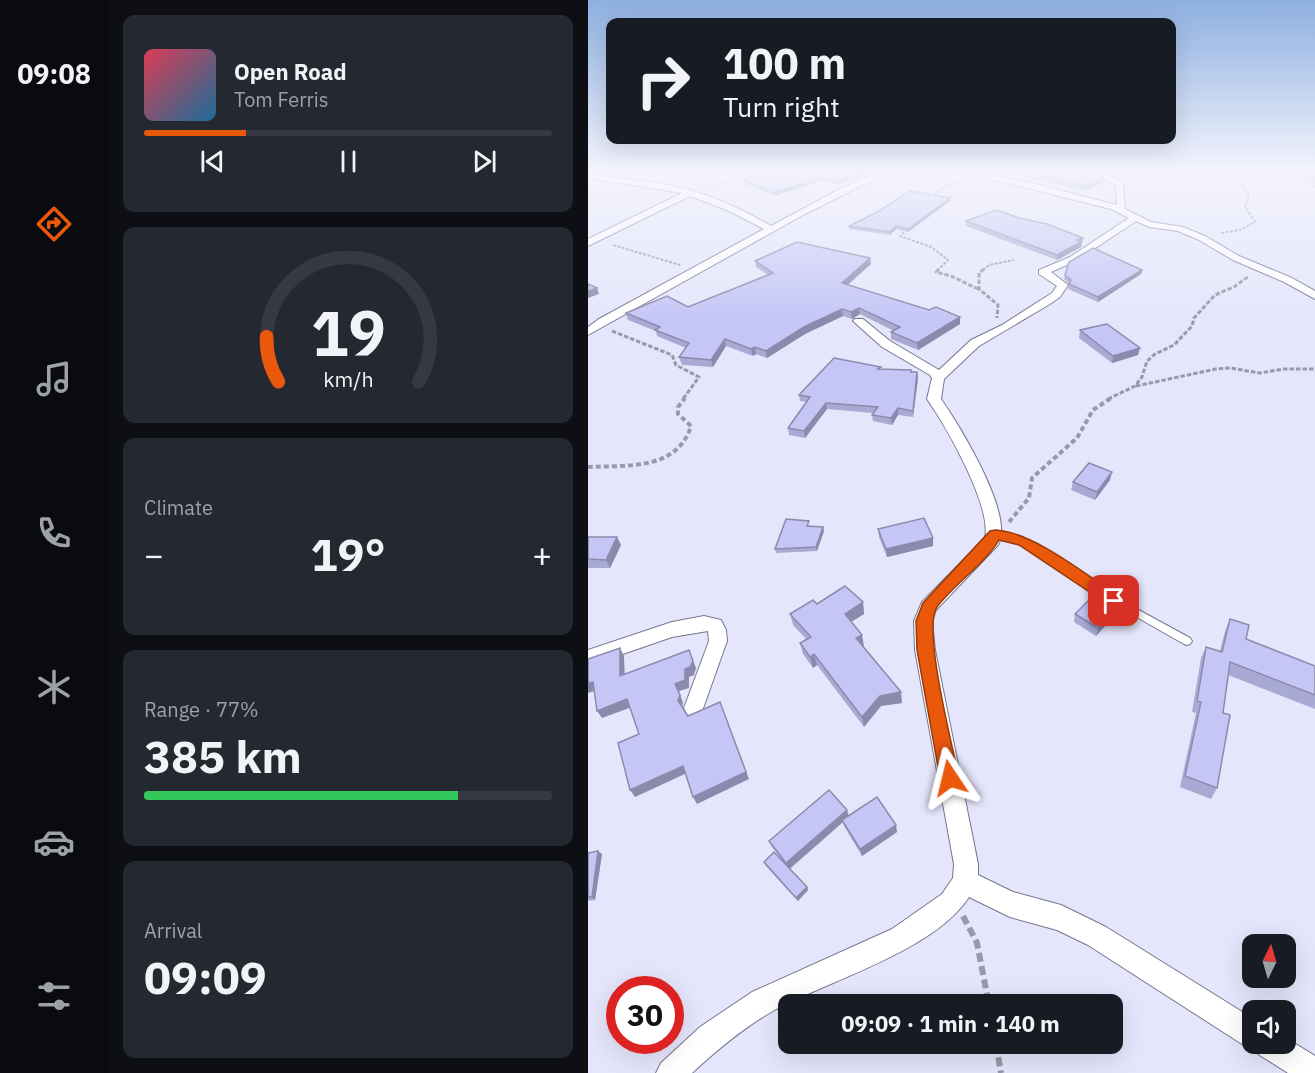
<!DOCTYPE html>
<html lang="en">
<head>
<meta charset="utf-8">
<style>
  body { margin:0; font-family:"IBM Plex Sans",sans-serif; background:#242831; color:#f1f3f6; height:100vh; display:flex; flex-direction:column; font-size:22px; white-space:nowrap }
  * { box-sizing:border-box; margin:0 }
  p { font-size:20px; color:#9ea1a6 }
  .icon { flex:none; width:33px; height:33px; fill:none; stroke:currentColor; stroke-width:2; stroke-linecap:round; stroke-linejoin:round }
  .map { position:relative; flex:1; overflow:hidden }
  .panel { display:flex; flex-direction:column; gap:15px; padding:15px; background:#0d0f14; width:480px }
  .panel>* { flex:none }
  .top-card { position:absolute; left:18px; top:18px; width:570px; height:126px; border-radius:12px; box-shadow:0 6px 24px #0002; background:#171b24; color:#f1f3f6; overflow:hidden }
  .needle { width:39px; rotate:5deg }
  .buttons { position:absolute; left:654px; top:934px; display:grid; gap:12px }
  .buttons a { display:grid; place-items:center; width:54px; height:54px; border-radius:12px; background:#171b24; box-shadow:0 6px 24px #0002; font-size:30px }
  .speed { position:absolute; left:18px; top:976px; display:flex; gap:12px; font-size:30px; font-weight:700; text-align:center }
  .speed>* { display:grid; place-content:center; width:78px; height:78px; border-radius:50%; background:#171b24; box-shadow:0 6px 24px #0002; line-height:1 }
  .speed .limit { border:9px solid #d22; background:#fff; color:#111 }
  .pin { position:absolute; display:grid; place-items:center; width:51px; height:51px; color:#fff; margin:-26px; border-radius:12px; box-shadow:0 3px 9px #0006 }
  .me { position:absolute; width:66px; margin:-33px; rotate:350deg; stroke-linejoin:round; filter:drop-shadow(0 0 4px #0008) }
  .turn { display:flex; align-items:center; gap:21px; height:126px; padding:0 18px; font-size:27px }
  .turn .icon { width:78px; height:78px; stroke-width:2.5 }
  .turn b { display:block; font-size:42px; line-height:51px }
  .big { font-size:45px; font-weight:800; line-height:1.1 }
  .panel .card { flex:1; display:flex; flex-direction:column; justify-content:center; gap:9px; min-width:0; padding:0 21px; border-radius:12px; background:#242831 }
  .panel .dial { align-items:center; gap:0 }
  .dial svg { height:156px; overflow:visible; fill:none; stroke:#363941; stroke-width:7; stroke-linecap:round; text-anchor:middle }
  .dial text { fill:#f1f3f6; stroke:none }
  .song { display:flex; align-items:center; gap:18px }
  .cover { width:72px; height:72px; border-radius:9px; background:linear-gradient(135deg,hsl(350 70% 55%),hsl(200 70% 35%)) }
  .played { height:6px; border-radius:3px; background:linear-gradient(90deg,#ea580c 25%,#363941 25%) }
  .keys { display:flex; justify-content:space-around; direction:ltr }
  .heat { display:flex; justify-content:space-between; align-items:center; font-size:33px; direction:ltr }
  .charge { height:9px; border-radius:4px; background:linear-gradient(90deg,#34c759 77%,#363941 0) }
  .trip { position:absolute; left:190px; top:994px; width:345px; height:60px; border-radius:12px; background:#171b24; box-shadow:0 6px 24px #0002; font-weight:800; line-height:60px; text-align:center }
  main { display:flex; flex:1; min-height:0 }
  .dock { display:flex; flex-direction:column; width:108px; justify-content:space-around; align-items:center; background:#090b0e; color:#9ea1a6 }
  .dock .icon { width:42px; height:42px }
  .dock .active { color:#ea580c }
  .dock b { font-size:27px; color:#f1f3f6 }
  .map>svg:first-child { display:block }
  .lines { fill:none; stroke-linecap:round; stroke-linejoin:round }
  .service-casing { stroke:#76768e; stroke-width:2 }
  .minor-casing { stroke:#76768e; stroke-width:2 }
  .path-far3 { stroke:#9999a9; stroke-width:2; stroke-dasharray:3 1.5; stroke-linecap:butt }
  .path-far2 { stroke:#9999a9; stroke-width:3; stroke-dasharray:4.5 2; stroke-linecap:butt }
  .path-far1 { stroke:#9999a9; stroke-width:4; stroke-dasharray:5 3; stroke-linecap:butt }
  .path { stroke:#9999a9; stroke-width:6; stroke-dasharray:9 4.5; stroke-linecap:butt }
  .service { fill:#fff; fill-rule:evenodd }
  .minor { fill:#fff; fill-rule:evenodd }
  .wall { fill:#a9aad4 }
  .shaded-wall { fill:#8a8bac }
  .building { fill:#c5c6f6; stroke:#8a8bac; stroke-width:1.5 }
  .route { fill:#ea580c; stroke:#983908; stroke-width:1.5 }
</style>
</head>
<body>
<main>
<nav class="dock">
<b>09:08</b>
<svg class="icon active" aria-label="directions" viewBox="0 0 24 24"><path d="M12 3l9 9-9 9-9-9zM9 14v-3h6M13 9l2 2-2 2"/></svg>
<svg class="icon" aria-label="music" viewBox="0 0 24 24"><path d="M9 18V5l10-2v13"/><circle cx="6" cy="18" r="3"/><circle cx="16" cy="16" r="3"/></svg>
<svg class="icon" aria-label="phone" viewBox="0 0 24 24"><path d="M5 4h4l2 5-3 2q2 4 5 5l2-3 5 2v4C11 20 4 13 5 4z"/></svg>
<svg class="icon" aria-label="climate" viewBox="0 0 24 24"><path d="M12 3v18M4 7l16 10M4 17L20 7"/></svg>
<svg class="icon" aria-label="car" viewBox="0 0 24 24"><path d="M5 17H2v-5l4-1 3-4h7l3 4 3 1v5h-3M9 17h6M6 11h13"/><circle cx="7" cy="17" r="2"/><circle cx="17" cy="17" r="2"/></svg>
<svg class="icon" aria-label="filters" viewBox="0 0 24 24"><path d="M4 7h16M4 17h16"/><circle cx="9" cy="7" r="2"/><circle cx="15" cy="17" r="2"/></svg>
</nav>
<section class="panel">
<div class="card">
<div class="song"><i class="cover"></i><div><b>Open Road</b><p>Tom Ferris</p></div></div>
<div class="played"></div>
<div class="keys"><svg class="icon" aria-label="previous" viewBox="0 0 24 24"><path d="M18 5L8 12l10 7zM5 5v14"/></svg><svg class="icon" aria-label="pause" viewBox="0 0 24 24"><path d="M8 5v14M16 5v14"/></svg><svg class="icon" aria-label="next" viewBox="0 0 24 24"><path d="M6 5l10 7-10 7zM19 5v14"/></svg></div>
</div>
<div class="card dial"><svg viewBox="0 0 100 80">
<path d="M14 69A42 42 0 1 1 86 69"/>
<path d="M14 69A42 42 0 0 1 8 46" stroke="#ea580c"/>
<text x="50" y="56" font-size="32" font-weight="700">19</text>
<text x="50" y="72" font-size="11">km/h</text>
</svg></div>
<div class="card"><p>Climate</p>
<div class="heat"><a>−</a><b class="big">19°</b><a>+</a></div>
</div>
<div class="card"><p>Range · 77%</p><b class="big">385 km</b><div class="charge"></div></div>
<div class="card"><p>Arrival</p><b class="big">09:09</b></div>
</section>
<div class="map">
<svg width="727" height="1073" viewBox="0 0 727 1073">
  <rect width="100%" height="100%" fill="#e5e6fb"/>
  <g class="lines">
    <!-- service casing -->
    <g class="service-casing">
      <path id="service" d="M407,532L433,536L514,590L602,638L604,641L602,644L599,645L596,644L508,594L428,541L404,537L403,535L404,533Z"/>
    </g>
    <!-- minor casing -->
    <g class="minor-casing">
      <g id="minor">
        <path d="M293,171H303L215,215L0,335V327L11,319L176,229L139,210L102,196L0,246V239L94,193L0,178V174C23,178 47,179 70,183C110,189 147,205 183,226L252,189Z"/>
        <path d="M371,171H384L448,184L529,205L528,185L497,171H507L535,182L537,209L563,222L595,227L617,236L651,256L704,278L727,291V299L696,282L645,260L611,240L590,231L561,227L548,221L488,261L463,272L480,285L472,297L462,304L391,346L356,379L353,399C371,425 427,515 410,545L348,610L344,621L347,650L390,864V875L425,892L473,905L518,927L664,1018V1044H698V1038L727,1056V1073H700L670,1054L667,1047L664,1048L654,1044L500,945L469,930L422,917L381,897C346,951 241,980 185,1011C155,1028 129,1050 104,1073H68L73,1063L112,1027L164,992L304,929L354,894L365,878L366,864L327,650L326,621L334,602L397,538C404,506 358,426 339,399L344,378L342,375L294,347L265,321L267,319H275L302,341L351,370L383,340L414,325L464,293L469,286L451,274V270L482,257L541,218L523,209Z"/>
        <path d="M116,616L133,620L138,630L139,641L113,714L106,717L99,714L96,708L121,641L120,631L84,637L0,666V650L84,622Z"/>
      </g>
    </g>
    <!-- path-far3 -->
    <g class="path-far3">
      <path d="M717,180L727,187"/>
      <path d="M120,187L167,171"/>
      <path d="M350,199L347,193L370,180"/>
      <path d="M319,229L312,236L343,247L360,260L350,270"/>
      <path d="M633,233L652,230L667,222L657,207L661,195L646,176L645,173L649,171"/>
      <path d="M25,245L92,265"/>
      <path d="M395,270L401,265L426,260"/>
    </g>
    <!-- path-far2 -->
    <g class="path-far2">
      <path d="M351,269L348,272L363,276L390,289"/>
      <path d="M396,269L391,273V289L410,305L409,318"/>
      <path d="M24,331L84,355L88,365L111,377L95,399"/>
      <path d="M548,386L628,369L642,368L672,373L696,369H727"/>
      <path d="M520,399L547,386L554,377L559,361L567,354L586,345L604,326L606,318L627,295L646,287L661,276"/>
    </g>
    <!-- path-far1 -->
    <g class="path-far1">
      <path d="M0,467C39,465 89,471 103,426L90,414V407L97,398"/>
      <path d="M421,522L441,498L444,478L489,438L505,410L523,398"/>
    </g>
    <!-- path -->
    <g class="path">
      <path d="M375,916L389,943L401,1005"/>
      <path d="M408,1044L413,1073"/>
    </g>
    <!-- service -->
    <use href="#service" class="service"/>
    <!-- minor -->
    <use href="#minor" class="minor"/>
  </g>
  <!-- wall -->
  <g class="wall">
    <path d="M178,171H288L250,185L235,180L187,196L157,184L156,180L180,171Z"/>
    <path d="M409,171H495L516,177L515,182L498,191Z"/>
    <path d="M699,171H727V184Z"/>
    <path d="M362,201L320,232L308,229L302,235L261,229V226Z"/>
    <path d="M431,218L495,238L493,247L469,260L378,226V221Z"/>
    <path d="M167,261L283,264L260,285L372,324L330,350L303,339V332L306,331L272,314L264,319L255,316L217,334L179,358L168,354L165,356L138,346L125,367L94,365L91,357L98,348L69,336L68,331L40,320L38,313L100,307L180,275L168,267Z"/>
    <path d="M554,270L553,274L510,302L480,289L481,284L476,279L477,275Z"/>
    <path d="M492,330L550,355L524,363L491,338Z"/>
    <path d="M293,369L329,372L330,378L325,417L310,415L304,425L285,421L284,415L285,413L239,409L217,438L201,435L200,428L219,402L212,401L211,395Z"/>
    <path d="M522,480L507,500L483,490L485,482Z"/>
    <path d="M222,525V526L235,527L236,531L229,551L188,553L187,549Z"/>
    <path d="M290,529L345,546L299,557L291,537Z"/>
    <path d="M0,537H29L33,545L22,568H0Z"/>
    <path d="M275,602L276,614L263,622L276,646H275L314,703L293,706L276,727L229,665L225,668L215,654L212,643L218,639L205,625L202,614L229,604Z"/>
    <path d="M530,606L528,614L508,636L486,622L487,614Z"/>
    <path d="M642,619L658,639L727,666V709L640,675L635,713L629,788L623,799L592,787L608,713L604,712L613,658L618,647L632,651L637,631Z"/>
    <path d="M261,815L309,832L274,856L256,826L255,822L202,869L219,887L220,890L210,901L177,865L176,862L198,865L184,847L181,841Z"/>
    <path d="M0,853L14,854L7,900L0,901Z"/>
  </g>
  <!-- shaded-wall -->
  <g class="shaded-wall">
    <path d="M277,171H288L250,185L249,181Z"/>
    <path d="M562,171H571L544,179L545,176Z"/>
    <path d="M235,176V180L187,196L186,193Z"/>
    <path d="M516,177L515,182L498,191L499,186Z"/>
    <path d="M362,198V201L320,232V229Z"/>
    <path d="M308,226V229L302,235V232Z"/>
    <path d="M495,238L493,247L469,260V255L489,240Z"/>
    <path d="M282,258L283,264L254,289V283Z"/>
    <path d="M554,270L553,274L510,302V297Z"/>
    <path d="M9,288L11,294L0,298V291Z"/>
    <path d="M271,308L272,314L264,319L263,312Z"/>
    <path d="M254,309L255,316L217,334L179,358L178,351L216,327Z"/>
    <path d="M372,317V324L330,350L329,343Z"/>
    <path d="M137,339L138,346L125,367L123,360Z"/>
    <path d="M167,347L168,354L165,356L163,349Z"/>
    <path d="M552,348L550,355L524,363L525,356Z"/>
    <path d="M329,372L330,378L325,417V411Z"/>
    <path d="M238,403L239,409L217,438L216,431Z"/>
    <path d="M310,408V415L304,425L303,418Z"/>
    <path d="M524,472L522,480L507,500L509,492Z"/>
    <path d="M235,527L236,531L229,551L228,547Z"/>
    <path d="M29,537L33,545L22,568L18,560Z"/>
    <path d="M345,538V546L299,557L298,549Z"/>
    <path d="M275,602L276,614L258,625L257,614Z"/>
    <path d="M530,606L528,614L508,636L510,628Z"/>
    <path d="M274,635L276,646L270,649L268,638Z"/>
    <path d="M32,648L36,656L37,684L32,676Z"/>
    <path d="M101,650L108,668L106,675L101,677V688L91,691L95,703L94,709L90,701L87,684L97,669Z"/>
    <path d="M226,654L229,665L225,668L222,657Z"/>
    <path d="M5,682L10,690L0,693V683Z"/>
    <path d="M313,692L314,703L293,706L276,727L274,717L292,696Z"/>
    <path d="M39,699L44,707L14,718L9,711Z"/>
    <path d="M132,702L161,779L109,804L105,797Z"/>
    <path d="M95,766L99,773L47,797L42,790Z"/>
    <path d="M259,810L261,817L254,820L255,822L201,869L198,863Z"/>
    <path d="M308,825L309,832L274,856L272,849Z"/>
    <path d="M10,851L14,854L7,900L4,897Z"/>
    <path d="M219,887L220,890L210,901L208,898Z"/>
  </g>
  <!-- building -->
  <g class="building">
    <path d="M182,171H277L249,181L235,176L186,193L156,180Z"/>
    <path d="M431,171H495L516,177L499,186Z"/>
    <path d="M547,171H562L545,176Z"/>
    <path d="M710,171H727V178Z"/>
    <path d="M322,191L362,198L320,229L308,226L302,232L261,226L293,210Z"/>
    <path d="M409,210L431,218L459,224L495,238L489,240L493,242L469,255L378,221Z"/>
    <path d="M209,242L282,258L254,283L341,310L348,307L372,317L329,343L303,332L312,327L271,308L263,312L254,309L216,327L178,351L167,347L163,349L137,339L123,360L91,357L101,343L67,330L72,327L38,313L79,296L100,307L185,273L167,261Z"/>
    <path d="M505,248L554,270L510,297L481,284L483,280L477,275L481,262Z"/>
    <path d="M0,284L9,288L0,291Z"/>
    <path d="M519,324L552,348L525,356L492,330Z"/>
    <path d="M246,358L293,367L289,369L323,370V372H329L325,411L310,408L303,418L284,415L290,407L238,403L216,431L200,428L222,397L211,395Z"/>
    <path d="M501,463L524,472L509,492L485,482Z"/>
    <path d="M336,518L345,538L298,549L290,529Z"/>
    <path d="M198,519L221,521L219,526L235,527L228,547L187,549Z"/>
    <path d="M0,537H29L18,560L0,559Z"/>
    <path d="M257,586L275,602L257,614L274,635L268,638L313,692L292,696L274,717L226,654L222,657L212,643L223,637L202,614L225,600L229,604Z"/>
    <path d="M508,593L530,606L510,628L487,614Z"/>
    <path d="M642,619L661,625L658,639L727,666V695L642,662L635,713L642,715L629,788L597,776L613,702L609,701L618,647L634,652Z"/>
    <path d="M32,648V676L101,650L105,661L102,667L97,669V680L87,684L92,695L90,701L100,716L132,702L158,772L105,797L95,766L42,790L30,743L51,734L39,699L9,711L5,682L0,683V659Z"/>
    <path d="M241,790L259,810L198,863L181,841Z"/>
    <path d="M289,797L308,825L272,849L254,820Z"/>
    <path d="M10,851L4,897H0V853Z"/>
    <path d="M186,852L219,887L208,898L176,862Z"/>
  </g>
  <!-- sky -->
  <linearGradient id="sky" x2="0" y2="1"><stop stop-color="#8dafe0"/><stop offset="0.53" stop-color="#f3f4fd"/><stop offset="1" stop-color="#f3f4fd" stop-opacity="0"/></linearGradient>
  <rect width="727" height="321" fill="url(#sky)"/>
  <!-- route -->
  <path class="route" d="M407,530C446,532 498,575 532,597L534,601L532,605H521L431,545L411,540C398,563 366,584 349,607C334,628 365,748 371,778L368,785L362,787L355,785L352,778L329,650L328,621L335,603L402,531Z"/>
</svg>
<div class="buttons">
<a><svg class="needle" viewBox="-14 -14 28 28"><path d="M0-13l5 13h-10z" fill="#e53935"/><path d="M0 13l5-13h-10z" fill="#9ea1a6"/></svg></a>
<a><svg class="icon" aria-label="sound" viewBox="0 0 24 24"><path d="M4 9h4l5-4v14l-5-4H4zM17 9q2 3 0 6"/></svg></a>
</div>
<div class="speed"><div class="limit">30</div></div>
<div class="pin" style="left:526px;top:601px;background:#d93025"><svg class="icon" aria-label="arrive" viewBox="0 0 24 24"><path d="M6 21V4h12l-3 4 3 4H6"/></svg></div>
<svg class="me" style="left:362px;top:778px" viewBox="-20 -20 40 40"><path d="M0-17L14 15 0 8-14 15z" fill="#ea580c" stroke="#fff" stroke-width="4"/></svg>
<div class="trip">09:09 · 1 min · 140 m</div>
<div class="top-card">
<div class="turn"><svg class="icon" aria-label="right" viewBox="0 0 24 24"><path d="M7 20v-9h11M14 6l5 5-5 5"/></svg><div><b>100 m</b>Turn right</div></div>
</div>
</div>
</main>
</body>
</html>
